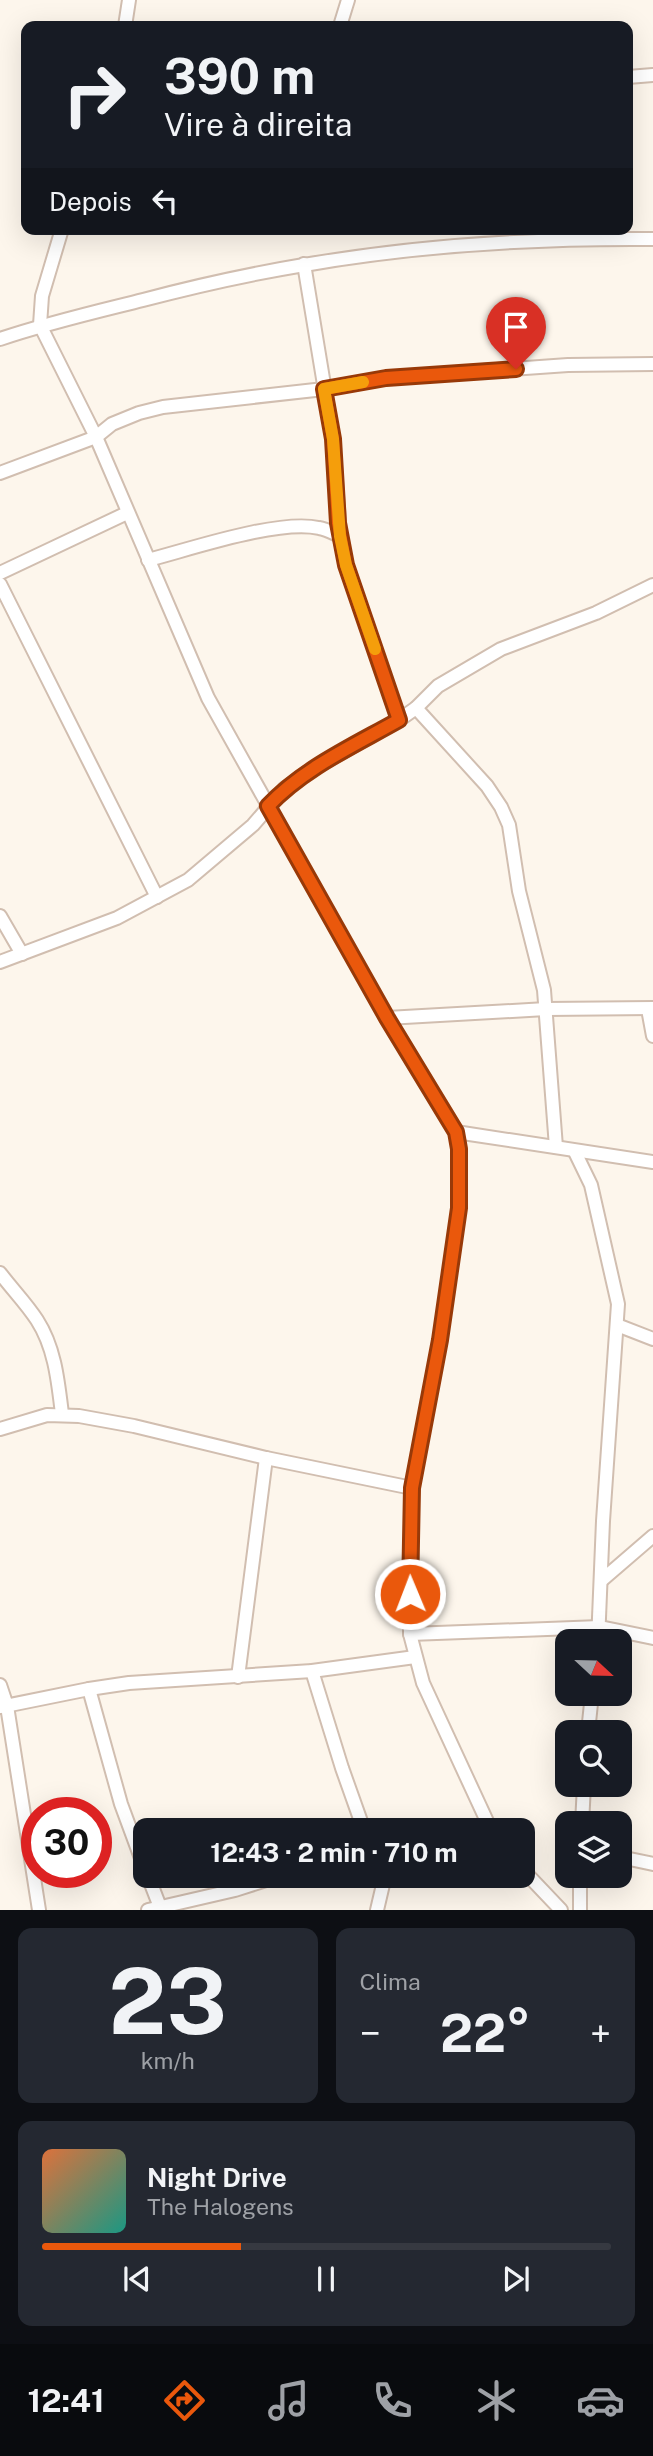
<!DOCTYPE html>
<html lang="pt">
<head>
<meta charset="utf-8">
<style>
  body { margin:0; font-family:"Public Sans",sans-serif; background:#242831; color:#f1f3f6; height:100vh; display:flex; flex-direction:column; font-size:26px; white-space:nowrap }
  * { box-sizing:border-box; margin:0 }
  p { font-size:23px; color:#9ea1a6 }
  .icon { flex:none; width:38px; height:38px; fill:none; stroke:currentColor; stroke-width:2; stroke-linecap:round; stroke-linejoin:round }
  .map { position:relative; height:1910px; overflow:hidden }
  .details { display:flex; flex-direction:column; gap:18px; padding:18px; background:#0d0f14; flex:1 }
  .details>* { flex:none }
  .banner { position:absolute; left:21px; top:21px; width:612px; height:214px; border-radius:14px; box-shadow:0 7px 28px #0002; background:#171b24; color:#f1f3f6; overflow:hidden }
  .needle { width:46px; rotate:112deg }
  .controls { position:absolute; left:555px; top:1629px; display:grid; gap:14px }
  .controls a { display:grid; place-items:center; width:77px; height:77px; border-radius:14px; background:#171b24; box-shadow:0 7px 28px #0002; font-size:35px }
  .speed { position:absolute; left:21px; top:1797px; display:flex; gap:14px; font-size:35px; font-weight:700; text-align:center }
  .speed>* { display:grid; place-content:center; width:91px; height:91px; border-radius:50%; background:#171b24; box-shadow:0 7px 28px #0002; line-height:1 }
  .speed .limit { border:10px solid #d22; background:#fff; color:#111 }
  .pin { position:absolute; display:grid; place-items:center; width:60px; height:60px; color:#fff; margin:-72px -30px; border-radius:50% 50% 50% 0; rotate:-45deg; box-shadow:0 0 7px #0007 }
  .pin .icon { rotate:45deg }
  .me { position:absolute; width:77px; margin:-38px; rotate:359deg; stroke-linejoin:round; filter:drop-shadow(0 0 5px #0008) }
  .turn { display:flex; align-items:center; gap:24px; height:147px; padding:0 28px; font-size:32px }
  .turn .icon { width:91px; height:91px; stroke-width:2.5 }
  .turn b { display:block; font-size:49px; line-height:60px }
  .then { display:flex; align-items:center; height:66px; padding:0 28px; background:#0003; gap:14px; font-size:26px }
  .big { font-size:52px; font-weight:700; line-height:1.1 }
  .details .tile { flex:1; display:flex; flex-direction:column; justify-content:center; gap:10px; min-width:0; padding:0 24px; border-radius:14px; background:#242831 }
  .details .dial { align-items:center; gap:0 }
  .dial b { font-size:91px; line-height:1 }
  .song { display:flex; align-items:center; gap:21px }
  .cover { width:84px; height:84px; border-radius:10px; background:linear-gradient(135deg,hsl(20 70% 55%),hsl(170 70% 35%)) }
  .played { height:7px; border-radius:4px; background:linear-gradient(90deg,#ea580c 35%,#363941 35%) }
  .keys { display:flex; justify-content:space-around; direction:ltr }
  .heat { display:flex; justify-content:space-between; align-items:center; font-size:38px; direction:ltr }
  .details .tiles { flex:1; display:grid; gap:18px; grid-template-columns:1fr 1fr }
  .tile:last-child { grid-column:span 2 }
  .trip { position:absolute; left:133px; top:1818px; width:402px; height:70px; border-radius:14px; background:#171b24; box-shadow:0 7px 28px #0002; font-weight:700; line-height:70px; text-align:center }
  .dock { display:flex; height:112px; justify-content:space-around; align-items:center; background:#090b0e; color:#9ea1a6 }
  .dock .icon { width:49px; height:49px }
  .dock .selected { color:#ea580c }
  .dock b { font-size:32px; color:#f1f3f6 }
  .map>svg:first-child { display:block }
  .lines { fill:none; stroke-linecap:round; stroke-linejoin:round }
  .minor-casing { stroke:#d1beb0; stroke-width:16 }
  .minor { stroke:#fff; stroke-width:12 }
  .route-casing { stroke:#983908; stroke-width:18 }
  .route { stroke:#ea580c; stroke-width:12 }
  .slow { stroke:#f59e0b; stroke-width:12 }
</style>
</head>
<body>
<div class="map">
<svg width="653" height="1910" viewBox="0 0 653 1910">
  <rect width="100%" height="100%" fill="#fdf6ec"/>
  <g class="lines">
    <!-- minor casing -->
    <g class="minor-casing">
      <g id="minor">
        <path d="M125,26L129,0"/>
        <path d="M340,26L348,0"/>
        <path d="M628,77L653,75"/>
        <path d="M62,229L42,296L40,325L96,437L208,698L387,1018L456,1132L459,1149V1208L440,1340L412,1488L410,1634L423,1683L491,1830"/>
        <path d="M304,264L333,439L340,536L346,565L399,720"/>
        <path d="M0,339C47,323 95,312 143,300C196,286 250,274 304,265C419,245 537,238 653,239"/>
        <path d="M0,473L96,437L112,424L139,413L163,407L324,389L386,378L568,365L653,364"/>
        <path d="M148,560C191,549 278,519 319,528C326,529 333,533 340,536"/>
        <path d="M0,573L127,513"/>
        <path d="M0,584L157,897"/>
        <path d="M416,708L487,786L501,807L509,825L519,891L544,990L556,1147"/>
        <path d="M0,916L22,954"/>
        <path d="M0,962L117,918L188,880L253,825L284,789L306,773L399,720L416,708L438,686L501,649L596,613L653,585"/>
        <path d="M648,1009L653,1036"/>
        <path d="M387,1018L546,1009L653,1008"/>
        <path d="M456,1132L653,1162"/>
        <path d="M575,1152L591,1185L618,1304L603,1521L598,1642"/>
        <path d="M0,1273C12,1289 26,1303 37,1320C55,1348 58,1381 62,1414"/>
        <path d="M617,1325L653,1339"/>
        <path d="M0,1429L47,1415L79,1416L134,1426L266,1458L412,1488"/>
        <path d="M602,1580L653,1536"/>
        <path d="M410,1634L600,1627L653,1638"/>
        <path d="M312,1671L342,1768L364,1830"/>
        <path d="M238,1677L266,1458"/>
        <path d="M0,1685L7,1706L39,1910"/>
        <path d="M89,1689L121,1804L145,1869"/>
        <path d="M0,1707L89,1689L129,1683L312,1671L415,1657"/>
        <path d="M588,1732L592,1694"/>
        <path d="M582,1824L584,1785"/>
        <path d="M620,1857L653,1864"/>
        <path d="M523,1870L561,1910"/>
        <path d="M148,1876L160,1907"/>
        <path d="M148,1910L235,1890L279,1876"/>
        <path d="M377,1910L385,1876"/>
        <path d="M580,1910V1876"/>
      </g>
    </g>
    <!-- minor -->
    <use href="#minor" class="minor"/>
  </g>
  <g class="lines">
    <!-- route casing -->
    <g class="route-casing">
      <path id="route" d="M410,1594L412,1488L440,1340L459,1208V1149L456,1132L387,1018L268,806C304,768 353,746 399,720L346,565L338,523L333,439L324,389L386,378L516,369"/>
    </g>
    <!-- route -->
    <use href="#route" class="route"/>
    <!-- slow -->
    <path class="slow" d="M363,382L324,389L333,439L340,536L346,565L375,649"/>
  </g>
</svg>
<div class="controls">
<a><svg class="needle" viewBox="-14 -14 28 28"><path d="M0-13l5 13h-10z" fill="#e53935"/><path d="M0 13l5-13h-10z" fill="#9ea1a6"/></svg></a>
<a><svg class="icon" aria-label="search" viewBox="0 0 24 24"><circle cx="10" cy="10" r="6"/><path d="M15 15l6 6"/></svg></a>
<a><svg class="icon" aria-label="layers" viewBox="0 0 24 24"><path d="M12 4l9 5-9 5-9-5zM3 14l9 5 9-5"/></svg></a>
</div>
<div class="speed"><div class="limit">30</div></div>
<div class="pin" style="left:516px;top:369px;background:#d93025"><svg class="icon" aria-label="arrive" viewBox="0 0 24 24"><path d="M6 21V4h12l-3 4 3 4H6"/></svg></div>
<svg class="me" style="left:410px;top:1594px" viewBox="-20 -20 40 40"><circle r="17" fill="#ea580c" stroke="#fff" stroke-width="3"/><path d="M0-11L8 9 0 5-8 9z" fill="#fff"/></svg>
<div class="trip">12:43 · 2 min · 710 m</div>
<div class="banner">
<div class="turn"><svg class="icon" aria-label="right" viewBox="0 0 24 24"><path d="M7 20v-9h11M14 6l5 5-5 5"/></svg><div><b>390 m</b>Vire à direita</div></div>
<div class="then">Depois<svg class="icon" aria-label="left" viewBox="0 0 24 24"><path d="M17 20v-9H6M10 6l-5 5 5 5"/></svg></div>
</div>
</div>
<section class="details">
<div class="tiles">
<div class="tile dial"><b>23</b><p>km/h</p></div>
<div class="tile"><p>Clima</p>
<div class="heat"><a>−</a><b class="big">22°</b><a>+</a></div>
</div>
<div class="tile">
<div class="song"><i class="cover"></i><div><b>Night Drive</b><p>The Halogens</p></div></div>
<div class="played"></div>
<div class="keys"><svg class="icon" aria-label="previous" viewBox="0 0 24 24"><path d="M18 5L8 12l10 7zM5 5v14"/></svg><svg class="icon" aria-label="pause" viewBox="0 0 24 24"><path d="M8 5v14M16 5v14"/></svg><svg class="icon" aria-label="next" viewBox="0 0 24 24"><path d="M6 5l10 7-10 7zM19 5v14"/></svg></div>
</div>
</div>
</section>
<nav class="dock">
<b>12:41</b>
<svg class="icon selected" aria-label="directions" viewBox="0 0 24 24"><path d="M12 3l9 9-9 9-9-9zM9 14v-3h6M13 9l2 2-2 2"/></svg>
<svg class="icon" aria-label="music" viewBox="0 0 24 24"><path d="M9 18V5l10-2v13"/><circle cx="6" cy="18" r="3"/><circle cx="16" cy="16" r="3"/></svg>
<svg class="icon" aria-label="phone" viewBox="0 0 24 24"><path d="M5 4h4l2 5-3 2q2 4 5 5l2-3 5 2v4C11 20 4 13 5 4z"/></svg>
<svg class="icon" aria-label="climate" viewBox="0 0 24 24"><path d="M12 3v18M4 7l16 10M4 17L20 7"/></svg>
<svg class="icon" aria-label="car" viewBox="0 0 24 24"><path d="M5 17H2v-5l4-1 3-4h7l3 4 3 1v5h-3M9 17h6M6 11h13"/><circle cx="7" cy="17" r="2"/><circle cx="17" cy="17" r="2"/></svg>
</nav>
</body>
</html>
